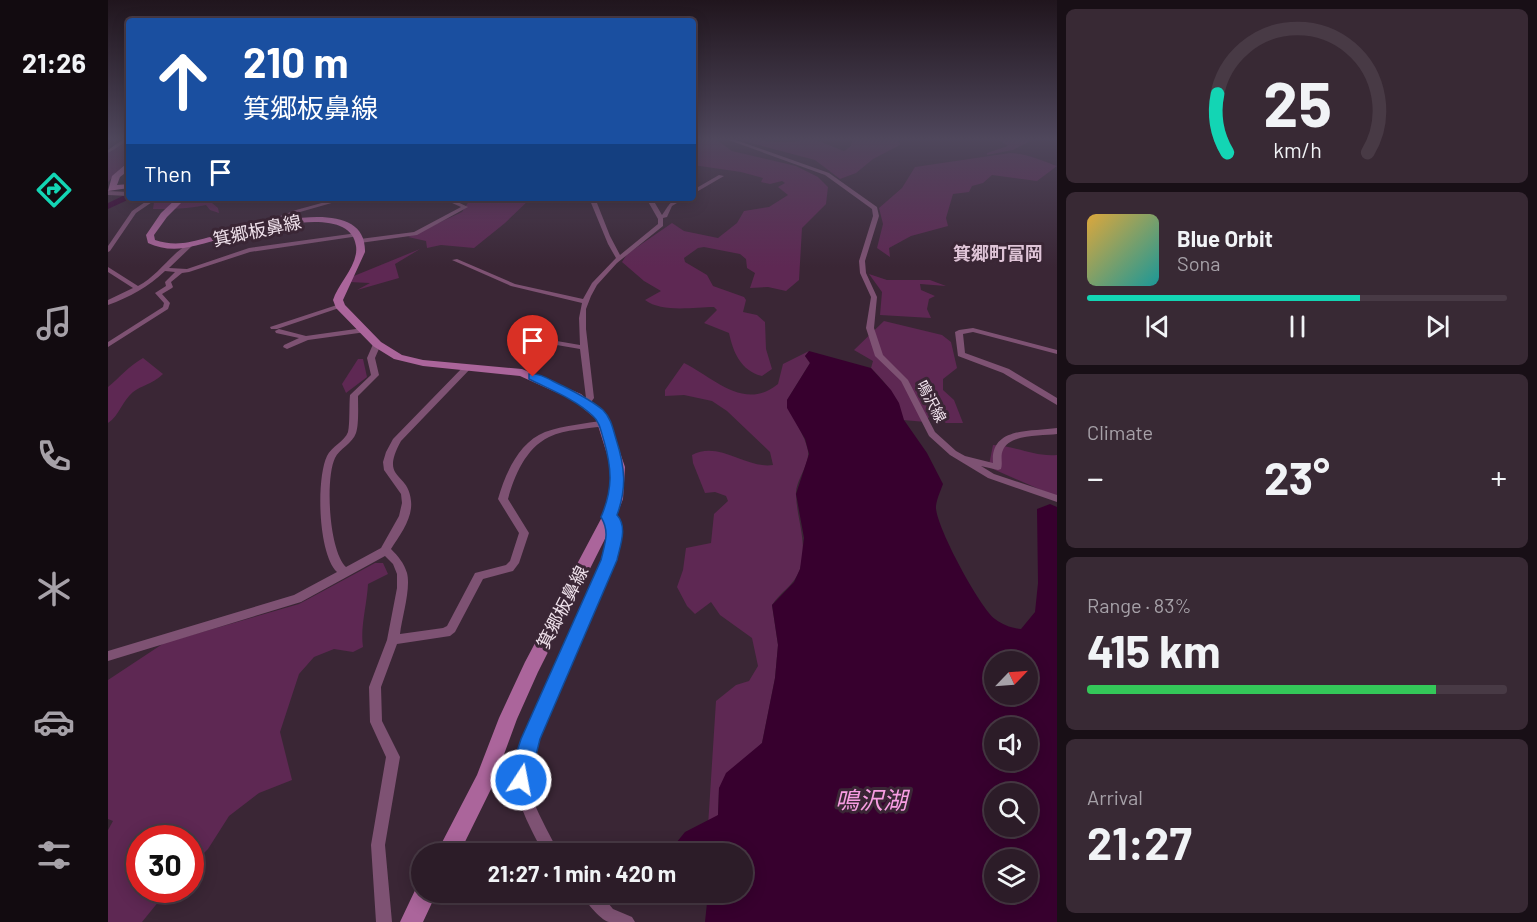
<!DOCTYPE html>
<html lang="en">
<head>
<meta charset="utf-8">
<style>
  body { margin:0; font-family:Barlow,"Noto Sans JP",sans-serif; background:#382934; color:#f1f3f6; height:100vh; display:flex; flex-direction:column; font-size:22px; white-space:nowrap }
  * { box-sizing:border-box; margin:0 }
  p { font-size:20px; color:#a6a1a8 }
  .icon { flex:none; width:33px; height:33px; fill:none; stroke:currentColor; stroke-width:2; stroke-linecap:round; stroke-linejoin:round }
  .map { position:relative; flex:1; overflow:hidden }
  .side { display:flex; flex-direction:column; gap:9px; padding:9px; background:#180f16; width:480px }
  .side>* { flex:none }
  .guide { position:absolute; left:18px; top:18px; width:570px; height:183px; border-radius:6px; box-shadow:0 3px 15px #0003,0 0 0 2px #483a45; background:#1a4fa0; color:#fff; overflow:hidden }
  .needle { width:39px; rotate:65deg }
  .fabs { position:absolute; left:876px; top:651px; display:grid; gap:12px }
  .fabs a { display:grid; place-items:center; width:54px; height:54px; border-radius:50%; background:#2c1c28; box-shadow:0 3px 15px #0003,0 0 0 2px #483a45; font-size:30px }
  .speed { position:absolute; left:18px; top:825px; display:flex; gap:12px; font-size:30px; font-weight:700; text-align:center }
  .speed>* { display:grid; place-content:center; width:78px; height:78px; border-radius:50%; background:#2c1c28; box-shadow:0 3px 15px #0003,0 0 0 2px #483a45; line-height:1 }
  .speed .limit { border:9px solid #d22; background:#fff; color:#111 }
  .pin { position:absolute; display:grid; place-items:center; width:51px; height:51px; color:#fff; margin:-62px -26px; border-radius:50% 50% 50% 0; rotate:-45deg; box-shadow:0 0 6px #0007 }
  .pin .icon { rotate:45deg }
  .me { position:absolute; width:66px; margin:-33px; rotate:11deg; stroke-linejoin:round; filter:drop-shadow(0 0 4px #0008) }
  .turn { display:flex; align-items:center; gap:21px; height:126px; padding:0 18px; font-size:27px }
  .turn .icon { width:78px; height:78px; stroke-width:2.5 }
  .turn b { display:block; font-size:42px; line-height:51px }
  .then { display:flex; align-items:center; height:57px; padding:0 18px; background:#0003; gap:12px; font-size:22px }
  .big { font-size:45px; font-weight:700; line-height:1.1 }
  .side .tile { flex:1; display:flex; flex-direction:column; justify-content:center; gap:9px; min-width:0; padding:0 21px; border-radius:9px; background:#382934 }
  .side .dial { align-items:center; gap:0 }
  .dial svg { height:156px; overflow:visible; fill:none; stroke:#483a45; stroke-width:7; stroke-linecap:round; text-anchor:middle }
  .dial text { fill:#f1f3f6; stroke:none }
  .song { display:flex; align-items:center; gap:18px }
  .cover { width:72px; height:72px; border-radius:9px; background:linear-gradient(135deg,hsl(40 70% 55%),hsl(180 70% 35%)) }
  .played { height:6px; border-radius:3px; background:linear-gradient(90deg,#13d5b4 65%,#483a45 65%) }
  .keys { display:flex; justify-content:space-around; direction:ltr }
  .heat { display:flex; justify-content:space-between; align-items:center; font-size:33px; direction:ltr }
  .charge { height:9px; border-radius:4px; background:linear-gradient(90deg,#34c759 83%,#483a45 0) }
  .trip { position:absolute; left:303px; top:843px; width:342px; height:60px; border-radius:30px; background:#2c1c28; box-shadow:0 3px 15px #0003,0 0 0 2px #483a45; font-weight:700; line-height:60px; text-align:center }
  main { display:flex; flex:1; min-height:0 }
  .dock { display:flex; flex-direction:column; width:108px; justify-content:space-around; align-items:center; background:#120b10; color:#a6a1a8 }
  .dock .icon { width:42px; height:42px }
  .dock .active { color:#13d5b4 }
  .dock b { font-size:27px; color:#f1f3f6 }
  .map>svg:first-child { display:block }
  .green { fill:#5e2853 }
  .water { fill:#37002e; fill-rule:evenodd }
  .lines { fill:none; stroke-linecap:round; stroke-linejoin:round }
  .river { fill:#37002e; fill-rule:evenodd }
  .street { fill:#7e5273; fill-rule:evenodd }
  .secondary { fill:#ab659b; fill-rule:evenodd }
  .route { fill:#1a73e8; stroke:#114b97; stroke-width:1.5 }
  .labels { text-anchor:middle; dominant-baseline:central; stroke-width:6; stroke-linejoin:round; paint-order:stroke }
  .far-street-label { font-size:15px; fill:#efe1eb; stroke:#3a2635 }
  .street-label { font-size:18px; fill:#efe1eb; stroke:#3a2635 }
  .far-quarter-label { font-size:18px; font-weight:bold; fill:#dfc4d7; stroke:#3a2635 }
  .near-water-label { font-size:24px; font-style:italic; fill:#f79de2; stroke:#3a2635 }
</style>
</head>
<body>
<main>
<nav class="dock">
<b>21:26</b>
<svg class="icon active" aria-label="directions" viewBox="0 0 24 24"><path d="M12 3l9 9-9 9-9-9zM9 14v-3h6M13 9l2 2-2 2"/></svg>
<svg class="icon" aria-label="music" viewBox="0 0 24 24"><path d="M9 18V5l10-2v13"/><circle cx="6" cy="18" r="3"/><circle cx="16" cy="16" r="3"/></svg>
<svg class="icon" aria-label="phone" viewBox="0 0 24 24"><path d="M5 4h4l2 5-3 2q2 4 5 5l2-3 5 2v4C11 20 4 13 5 4z"/></svg>
<svg class="icon" aria-label="climate" viewBox="0 0 24 24"><path d="M12 3v18M4 7l16 10M4 17L20 7"/></svg>
<svg class="icon" aria-label="car" viewBox="0 0 24 24"><path d="M5 17H2v-5l4-1 3-4h7l3 4 3 1v5h-3M9 17h6M6 11h13"/><circle cx="7" cy="17" r="2"/><circle cx="17" cy="17" r="2"/></svg>
<svg class="icon" aria-label="filters" viewBox="0 0 24 24"><path d="M4 7h16M4 17h16"/><circle cx="9" cy="7" r="2"/><circle cx="15" cy="17" r="2"/></svg>
</nav>
<div class="map">
<svg width="949" height="922" viewBox="0 0 949 922">
  <rect width="100%" height="100%" fill="#3a2635"/>
  <!-- green -->
  <g class="green">
    <path d="M585,138H606L624,151L688,166L710,177L720,187L718,204L694,228L691,280L678,291L660,287L642,288L647,273L639,268L638,259L632,254L596,247L590,248L576,258L577,262L599,275L605,286L636,297L638,300L635,312L649,315L657,322L658,349L664,369L654,376C633,371 625,352 621,333L596,323L609,310L606,307C586,307 554,313 537,300L553,291L536,281L514,262L519,254L564,223L576,231L610,238L629,223L636,211L661,207L680,195L670,187L677,183L674,181L662,184L653,182L655,178L633,172L585,165Z"/>
    <path d="M624,138C647,138 668,145 691,141V138H703L736,151L742,147L746,138H790L792,145L765,159L748,173L732,179L707,160Z"/>
    <path d="M888,138H919L922,141L905,150L879,155V153L900,146Z"/>
    <path d="M21,139V160L0,182V152Z"/>
    <path d="M902,153C917,153 936,161 949,166L929,181L884,175L875,183L864,186L861,192L845,194L838,218L840,226L803,236L781,248L782,257L769,248L775,224L771,208L794,188L807,167Z"/>
    <path d="M52,198H69L70,201L107,198L104,203L110,208L111,213L102,210L98,205C80,209 64,209 45,209L46,202Z"/>
    <path d="M363,198H423L397,223L366,248L333,245L319,248L318,241L300,237L354,212Z"/>
    <path d="M312,249L287,264L291,278L249,290L262,283L241,282V278Z"/>
    <path d="M761,274L779,280H822L838,286L812,284L813,290L827,296L821,299L819,309L823,318L772,315L774,292Z"/>
    <path d="M776,321L834,335L843,342L849,368L835,379V390L846,400L855,423H838L823,413L818,422L795,420C790,397 779,384 763,368L765,361L746,350Z"/>
    <path d="M701,351L697,356L702,363L679,400C684,419 697,434 700,451C702,466 687,480 688,495C689,521 700,542 692,569C687,585 672,592 664,605L670,645L667,678L654,743L611,788L610,815L600,826L608,701L628,685L641,681L650,666L644,638L612,615L603,602L587,614L579,606L569,587L575,570L578,548L603,543L606,514L620,501L618,496L607,492L597,493L585,463L584,455C611,440 638,469 665,465L662,452L619,411L604,401L576,395L557,396V390L576,363C605,377 636,412 670,384L675,364Z"/>
    <path d="M35,358L55,374C43,385 34,385 25,392C14,401 11,416 0,423V387C12,377 21,366 35,358Z"/>
    <path d="M250,359H255L259,377L238,393L234,384Z"/>
    <path d="M885,445C908,446 926,457 949,455V497L885,469L881,465Z"/>
    <path d="M267,563H275L280,574L260,584C259,605 252,627 255,647L245,652L226,649L206,657L191,674L172,732L184,780L151,793L121,816L100,849L83,866L82,838H32V890H60L34,922H0V830L5,821L0,819V680L56,643L191,604Z"/>
  </g>
  <!-- water -->
  <path class="water" d="M701,351L763,368L783,390L791,403L796,420L819,453L835,484C833,490 829,498 828,506C826,523 872,608 887,619C895,625 903,628 913,629L927,612L930,583L929,509L942,504L949,507V922H597L600,893L634,892V854L560,853L577,832L610,815L611,788L618,773L654,743L667,678L670,645L664,605L686,582L692,569L696,538L688,494L701,454L697,439L679,408V400L702,363L697,356ZM886,662H920V694H886ZM886,728H920V760H886ZM886,794H920V826H886ZM886,860H920V892H886Z"/>
  <g class="lines">
    <!-- river -->
    <path class="river" d="M21,193V198H24L0,209V203Z"/>
    <!-- street -->
    <g class="street">
      <path d="M17,138H21V140L0,153V150Z"/>
      <path d="M615,138H622L721,173L769,207L771,216L757,261L758,273L769,297L766,328L775,355L800,380L827,432L848,451L857,456L885,463C882,426 924,432 949,428V434C934,436 901,434 895,450C892,456 895,463 893,469L890,470L873,466L886,474L949,495V502L880,478L842,455L821,436L793,381L767,356L758,328L763,297L752,273L751,261L765,216L764,209L717,175Z"/>
      <path d="M611,175L616,176L585,194V190Z"/>
      <path d="M0,191L21,192V196L0,195Z"/>
      <path d="M43,198H50L28,213L2,251L0,252V246L24,211Z"/>
      <path d="M232,198H241L192,212L143,230L138,229L188,210Z"/>
      <path d="M333,198H341L360,207L309,235L252,243L249,241L252,239L306,232L353,207Z"/>
      <path d="M481,198H487L502,236L512,255L550,224V219L538,198H544L554,215C561,206 562,198 577,198L564,206L559,217L555,218V226L509,263L489,285L483,296L478,309V329L486,398L481,405L478,406L474,403L478,398L472,349L408,338L404,336L408,334L472,345L471,318L474,303L403,286L344,260L349,259L407,284L475,299L484,283L508,258L500,244Z"/>
      <path d="M249,233L251,234V236L142,252L81,272L74,273L63,282L65,287L64,288L54,294L62,303L60,309L0,347V342L55,307L56,303L47,293L58,286L57,282L67,272L57,271C40,287 22,297 0,305V300L25,288L0,272V267L30,286C50,276 62,254 82,243L84,244V246L61,268L79,269L141,248Z"/>
      <path d="M232,304L235,306L234,307L169,329H163L162,327Z"/>
      <path d="M255,328L259,330L258,332L200,340L179,349L175,347L176,345L191,338L168,333L167,331L171,329L198,336Z"/>
      <path d="M865,328L949,350V354L865,332L855,334L857,353L901,369L949,398V405L895,373L850,356L847,332L851,330Z"/>
      <path d="M266,342H269L273,344L267,358L271,375L250,396C250,405 251,425 248,433C245,443 231,449 227,458C217,479 221,551 238,567L273,548L291,516L294,503L293,494L276,470L275,462L278,452L285,439L357,365H363L364,367L293,441C271,481 301,471 303,501C305,518 292,535 283,549C290,556 296,563 299,573C303,589 294,617 292,634L335,628L339,626L367,573L398,565L402,561L411,533L390,499C397,474 411,442 437,432C456,425 477,424 497,420L501,423L497,426C479,429 458,429 441,437C418,448 406,476 400,499L421,533L411,563L405,571L375,579L347,632L342,636L289,644L273,687L274,721L292,757L277,845L284,922H268L263,845L278,757L262,722L261,687L279,640L289,588V574L285,564L277,556L193,602L0,661V651L186,595L229,572C210,554 208,479 219,456C223,447 237,441 240,432C242,424 241,404 242,395L263,375L259,358Z"/>
      <path d="M501,513C519,522 510,544 506,560L429,739C420,770 418,790 434,820C439,831 446,842 451,854H436C413,810 397,784 418,735L496,560C500,544 506,531 496,517L498,514Z"/>
      <path d="M473,892H491L505,909L524,917L527,922C519,922 509,922 501,922C492,920 476,900 473,892Z"/>
    </g>
    <!-- secondary -->
    <g class="secondary">
      <path d="M18,164H21V170L12,177L9,185L21,184V188L0,191L4,176Z"/>
      <path d="M69,198H78L59,217L46,235L47,240C56,243 65,244 75,243C109,239 259,181 257,252L235,300L237,305L273,342L294,355L315,360L414,369L473,394L500,417L517,467L515,499L508,517L430,672L409,719L384,787L351,854H328L369,775L391,718L417,662L494,517L501,499L503,467L488,419L465,400L412,376L315,366L286,359L265,346L228,308L225,300C230,284 251,264 248,246C241,193 107,244 76,248C63,250 51,248 40,243L38,235L53,213Z"/>
      <path d="M314,883V892H329L315,922H292L310,884Z"/>
    </g>
  </g>
  <!-- sky -->
  <linearGradient id="sky" x2="0" y2="1"><stop stop-color="#20151d"/><stop offset="0.52" stop-color="#4f475c"/><stop offset="1" stop-color="#4f475c" stop-opacity="0"/></linearGradient>
  <rect width="949" height="267" fill="url(#sky)"/>
  <!-- route -->
  <path class="route" d="M421,374C432,372 445,382 455,386C469,393 483,400 495,410C503,418 505,429 508,439C517,467 519,488 509,515C520,527 512,546 509,560L432,739L420,787L413,790L406,787L403,780L404,767L413,739L493,560C497,543 502,532 493,517C505,489 504,469 496,441C493,432 492,422 485,416C467,399 443,390 421,379Z"/>
  <g class="labels">
    <!-- far-street labels -->
    <g class="far-street-label">
      <text transform="translate(824 401) rotate(62)">鳴沢線</text>
    </g>
    <!-- street labels -->
    <g class="street-label">
      <text transform="translate(149 230) rotate(-12)">箕郷板鼻線</text>
      <text transform="translate(454 607) rotate(-63)">箕郷板鼻線</text>
    </g>
    <!-- far-quarter labels -->
    <g class="far-quarter-label">
      <text x="890" y="253">箕郷町富岡</text>
    </g>
    <!-- near-water labels -->
    <g class="near-water-label">
      <text x="763" y="799">鳴沢湖</text>
    </g>
  </g>
</svg>
<div class="fabs">
<a><svg class="needle" viewBox="-14 -14 28 28"><path d="M0-13l5 13h-10z" fill="#e53935"/><path d="M0 13l5-13h-10z" fill="#a6a1a8"/></svg></a>
<a><svg class="icon" aria-label="sound" viewBox="0 0 24 24"><path d="M4 9h4l5-4v14l-5-4H4zM17 9q2 3 0 6"/></svg></a>
<a><svg class="icon" aria-label="search" viewBox="0 0 24 24"><circle cx="10" cy="10" r="6"/><path d="M15 15l6 6"/></svg></a>
<a><svg class="icon" aria-label="layers" viewBox="0 0 24 24"><path d="M12 4l9 5-9 5-9-5zM3 14l9 5 9-5"/></svg></a>
</div>
<div class="speed"><div class="limit">30</div></div>
<div class="pin" style="left:425px;top:377px;background:#d93025"><svg class="icon" aria-label="arrive" viewBox="0 0 24 24"><path d="M6 21V4h12l-3 4 3 4H6"/></svg></div>
<svg class="me" style="left:413px;top:780px" viewBox="-20 -20 40 40"><circle r="17" fill="#1a73e8" stroke="#fff" stroke-width="3"/><path d="M0-11L8 9 0 5-8 9z" fill="#fff"/></svg>
<div class="trip">21:27 · 1 min · 420 m</div>
<div class="guide">
<div class="turn"><svg class="icon" aria-label="ahead" viewBox="0 0 24 24"><path d="M12 20V5M6 11l6-6 6 6"/></svg><div><b>210 m</b>箕郷板鼻線</div></div>
<div class="then">Then<svg class="icon" aria-label="arrive" viewBox="0 0 24 24"><path d="M6 21V4h12l-3 4 3 4H6"/></svg></div>
</div>
</div>
<section class="side">
<div class="tile dial"><svg viewBox="0 0 100 80">
<path d="M14 69A42 42 0 1 1 86 69"/>
<path d="M14 69A42 42 0 0 1 9 39" stroke="#13d5b4"/>
<text x="50" y="56" font-size="32" font-weight="700">25</text>
<text x="50" y="72" font-size="11">km/h</text>
</svg></div>
<div class="tile">
<div class="song"><i class="cover"></i><div><b>Blue Orbit</b><p>Sona</p></div></div>
<div class="played"></div>
<div class="keys"><svg class="icon" aria-label="previous" viewBox="0 0 24 24"><path d="M18 5L8 12l10 7zM5 5v14"/></svg><svg class="icon" aria-label="pause" viewBox="0 0 24 24"><path d="M8 5v14M16 5v14"/></svg><svg class="icon" aria-label="next" viewBox="0 0 24 24"><path d="M6 5l10 7-10 7zM19 5v14"/></svg></div>
</div>
<div class="tile"><p>Climate</p>
<div class="heat"><a>−</a><b class="big">23°</b><a>+</a></div>
</div>
<div class="tile"><p>Range · 83%</p><b class="big">415 km</b><div class="charge"></div></div>
<div class="tile"><p>Arrival</p><b class="big">21:27</b></div>
</section>
</main>
</body>
</html>
